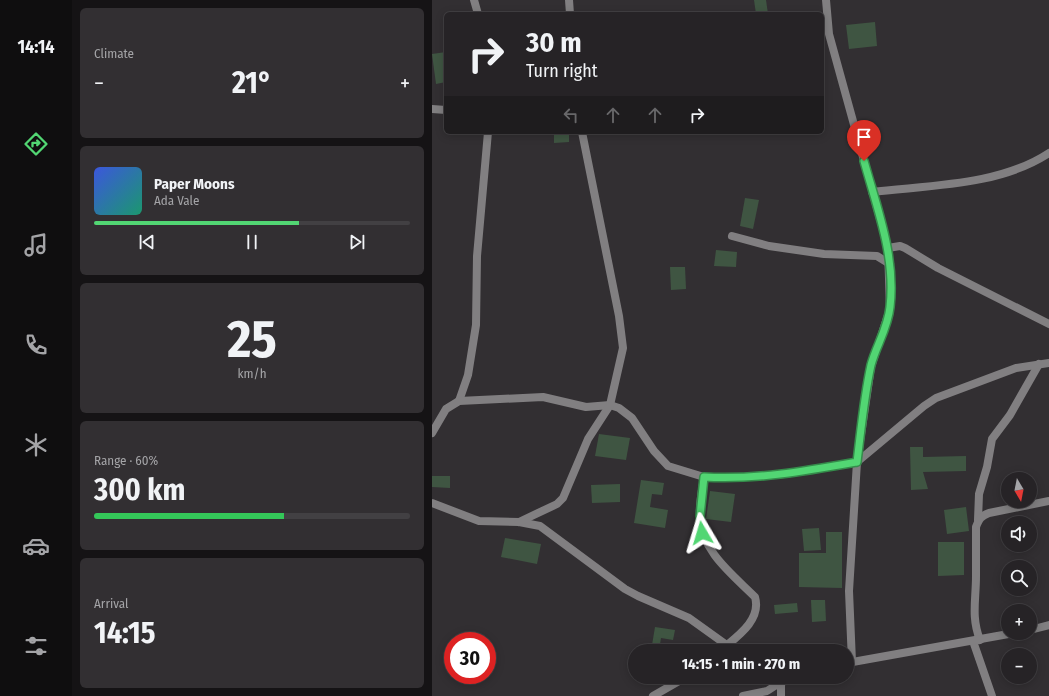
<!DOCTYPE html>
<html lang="en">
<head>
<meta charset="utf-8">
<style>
  body { margin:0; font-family:"Fira Sans Condensed",sans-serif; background:#322f32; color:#f1f3f6; height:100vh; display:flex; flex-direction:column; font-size:15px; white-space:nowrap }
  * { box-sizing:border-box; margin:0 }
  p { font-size:13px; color:#a4a4a7 }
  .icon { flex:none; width:22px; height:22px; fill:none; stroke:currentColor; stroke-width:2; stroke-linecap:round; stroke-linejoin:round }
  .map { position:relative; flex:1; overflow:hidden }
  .details { display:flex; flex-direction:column; gap:8px; padding:8px; background:#151315; width:360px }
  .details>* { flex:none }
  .top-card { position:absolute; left:12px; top:12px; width:380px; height:122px; border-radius:6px; box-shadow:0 2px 10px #0003,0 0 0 1px #424043; background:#262326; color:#f1f3f6; overflow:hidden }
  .needle { width:26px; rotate:170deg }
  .controls { position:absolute; left:569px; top:472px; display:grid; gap:8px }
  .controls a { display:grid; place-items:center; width:36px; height:36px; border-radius:50%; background:#262326; box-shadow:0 2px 10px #0003,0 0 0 1px #424043; font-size:20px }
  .speed { position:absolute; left:12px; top:632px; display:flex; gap:8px; font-size:20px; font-weight:700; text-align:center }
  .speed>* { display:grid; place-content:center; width:52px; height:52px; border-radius:50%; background:#262326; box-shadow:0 2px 10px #0003,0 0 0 1px #424043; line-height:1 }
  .speed .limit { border:6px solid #d22; background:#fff; color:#111 }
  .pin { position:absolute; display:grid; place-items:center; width:34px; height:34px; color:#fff; margin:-41px -17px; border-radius:50% 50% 50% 0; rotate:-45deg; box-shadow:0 0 4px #0007 }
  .pin .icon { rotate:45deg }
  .me { position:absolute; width:44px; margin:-22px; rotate:353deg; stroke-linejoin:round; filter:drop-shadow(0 0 3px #0008) }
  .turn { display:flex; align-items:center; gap:14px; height:84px; padding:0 16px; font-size:18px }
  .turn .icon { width:52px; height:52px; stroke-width:2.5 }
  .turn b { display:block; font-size:28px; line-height:34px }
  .lanes { display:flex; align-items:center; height:38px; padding:0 16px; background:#0003; justify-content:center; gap:20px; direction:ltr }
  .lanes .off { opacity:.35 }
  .big { font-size:30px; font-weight:700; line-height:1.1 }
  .details .card { flex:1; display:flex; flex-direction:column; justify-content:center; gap:6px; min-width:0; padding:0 14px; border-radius:6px; background:#322f32 }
  .details .dial { align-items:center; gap:0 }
  .dial b { font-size:52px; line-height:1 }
  .song { display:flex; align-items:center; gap:12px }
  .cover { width:48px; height:48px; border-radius:6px; background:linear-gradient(135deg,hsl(230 70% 55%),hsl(160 70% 35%)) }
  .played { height:4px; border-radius:2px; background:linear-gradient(90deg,#52d673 65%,#424043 65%) }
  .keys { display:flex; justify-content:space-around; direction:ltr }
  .heat { display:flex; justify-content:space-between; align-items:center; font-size:22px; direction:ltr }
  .charge { height:6px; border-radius:3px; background:linear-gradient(90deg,#34c759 60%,#424043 0) }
  .trip { position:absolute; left:196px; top:644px; width:226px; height:40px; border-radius:20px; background:#262326; box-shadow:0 2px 10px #0003,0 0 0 1px #424043; font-weight:700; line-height:40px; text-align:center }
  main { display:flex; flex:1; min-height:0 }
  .tabs { display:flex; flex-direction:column; width:72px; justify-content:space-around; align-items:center; background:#0f0e0f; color:#a4a4a7 }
  .tabs .icon { width:28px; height:28px }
  .tabs .current { color:#52d673 }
  .tabs b { font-size:18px; color:#f1f3f6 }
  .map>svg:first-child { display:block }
  .building { fill:#3f5542 }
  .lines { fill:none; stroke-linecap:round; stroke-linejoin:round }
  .minor { stroke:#817f81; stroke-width:8 }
  .route-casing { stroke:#358b4b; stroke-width:10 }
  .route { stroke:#52d673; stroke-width:7 }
</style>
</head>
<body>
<main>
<nav class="tabs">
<b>14:14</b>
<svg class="icon current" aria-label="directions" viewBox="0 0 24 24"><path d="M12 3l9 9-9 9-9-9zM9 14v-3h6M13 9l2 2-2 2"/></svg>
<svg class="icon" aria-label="music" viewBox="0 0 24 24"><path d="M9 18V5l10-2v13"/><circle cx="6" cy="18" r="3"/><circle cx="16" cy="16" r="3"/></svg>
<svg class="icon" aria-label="phone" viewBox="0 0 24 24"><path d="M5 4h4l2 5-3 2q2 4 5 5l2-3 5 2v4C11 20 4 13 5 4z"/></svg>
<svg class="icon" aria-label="climate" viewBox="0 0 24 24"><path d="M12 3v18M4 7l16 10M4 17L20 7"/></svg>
<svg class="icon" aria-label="car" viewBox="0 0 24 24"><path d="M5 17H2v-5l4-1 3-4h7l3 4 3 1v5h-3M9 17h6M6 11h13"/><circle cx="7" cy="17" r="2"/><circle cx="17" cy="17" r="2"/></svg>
<svg class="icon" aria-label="filters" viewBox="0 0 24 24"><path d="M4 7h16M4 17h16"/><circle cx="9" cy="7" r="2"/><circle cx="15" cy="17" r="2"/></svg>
</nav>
<section class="details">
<div class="card"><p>Climate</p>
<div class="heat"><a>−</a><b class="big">21°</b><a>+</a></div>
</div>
<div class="card">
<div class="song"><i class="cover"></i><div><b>Paper Moons</b><p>Ada Vale</p></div></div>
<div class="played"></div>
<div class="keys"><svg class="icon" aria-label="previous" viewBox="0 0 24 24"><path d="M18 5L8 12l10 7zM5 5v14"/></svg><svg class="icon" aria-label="pause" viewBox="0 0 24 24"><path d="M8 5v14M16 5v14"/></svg><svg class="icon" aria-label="next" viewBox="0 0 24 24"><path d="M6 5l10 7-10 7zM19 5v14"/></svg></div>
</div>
<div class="card dial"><b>25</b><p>km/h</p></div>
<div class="card"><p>Range · 60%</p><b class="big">300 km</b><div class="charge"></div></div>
<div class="card"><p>Arrival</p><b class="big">14:15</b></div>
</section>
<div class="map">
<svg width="617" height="696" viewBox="0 0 617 696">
  <rect width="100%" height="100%" fill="#322f32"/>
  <!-- building -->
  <g class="building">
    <path d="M322,0H334L336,14H324Z"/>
    <path d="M443,22L445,46L417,49L414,25Z"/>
    <path d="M14,52V82L4,84L0,54Z"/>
    <path d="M122,132H137V142L122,143Z"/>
    <path d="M313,198L327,200L321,229L308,226Z"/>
    <path d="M284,250L305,252L304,267L282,266Z"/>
    <path d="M238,267H253L254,289L239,290Z"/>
    <path d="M167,434L198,438L194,460L163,456Z"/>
    <path d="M478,447H491V457L534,456V471L491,472L496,489L479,490Z"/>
    <path d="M0,476H18V488L0,487Z"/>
    <path d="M209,480L232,483L230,495L220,494L218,507L236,510L233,528L202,523Z"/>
    <path d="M188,484V502L160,503L159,485Z"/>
    <path d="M278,491L303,494L299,522L274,519Z"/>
    <path d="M534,507L537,531L515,534L512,510Z"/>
    <path d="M387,528L389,550L372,551L370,529Z"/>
    <path d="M394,532H410V588L367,587V553H394Z"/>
    <path d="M73,538L109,544L105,564L69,557Z"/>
    <path d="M506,542H532V575L506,576Z"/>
    <path d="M379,600H393L394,621L380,622Z"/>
    <path d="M365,603L366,612L343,614L342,605Z"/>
    <path d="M223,627L243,630L241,640L229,638L227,651H219Z"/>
  </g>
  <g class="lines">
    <!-- minor -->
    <g class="minor">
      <path d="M42,0L46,14"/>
      <path d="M137,0L138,14"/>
      <path d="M0,109L14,110"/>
      <path d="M440,192C498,185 567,186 617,153"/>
      <path d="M300,236L337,246L392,254L445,256L458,264"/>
      <path d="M456,248L468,246L473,248L506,268L617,324"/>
      <path d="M27,401L36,375L44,325L45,256L56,132"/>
      <path d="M0,433L14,409L27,401L111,397L154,407L178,405L187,408L200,418L222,451L236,466L272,477L300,478L353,474L425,462L439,367L458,309L456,248L397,34L394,0"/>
      <path d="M272,477C270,490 267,504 268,517C269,551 301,575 323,597C330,621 303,638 288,651"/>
      <path d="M0,503L47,521L87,522L108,526L193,589L206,596L257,618L303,651"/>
      <path d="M546,520L547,494L555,467L560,439L578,415L607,364"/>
      <path d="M87,522L125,504L131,498L156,439L178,405L191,348L187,316L150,132"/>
      <path d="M598,630L617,625"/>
      <path d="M548,640C539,617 544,600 544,576C544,560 544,543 544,527C547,519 549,516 557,513L617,501"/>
      <path d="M541,641L560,696"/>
      <path d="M420,662L417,591L425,462L492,406L504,398L584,368L617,363"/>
      <path d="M415,663L582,633"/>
      <path d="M339,677L349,682L369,677"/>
      <path d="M221,696L254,677"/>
      <path d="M311,696L335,691L349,682"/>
      <path d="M349,696V682"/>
    </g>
  </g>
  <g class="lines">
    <!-- route casing -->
    <g class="route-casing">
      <path id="route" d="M270,533L268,516L272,477C324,480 374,471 425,462C429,430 432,397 439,365C444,346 456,328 458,307C464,257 445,208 432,161"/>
    </g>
    <!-- route -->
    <use href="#route" class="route"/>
  </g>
</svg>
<div class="controls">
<a><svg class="needle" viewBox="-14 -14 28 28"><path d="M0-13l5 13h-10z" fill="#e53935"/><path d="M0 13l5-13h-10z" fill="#a4a4a7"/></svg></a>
<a><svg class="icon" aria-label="sound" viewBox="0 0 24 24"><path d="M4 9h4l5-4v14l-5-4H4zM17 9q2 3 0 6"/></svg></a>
<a><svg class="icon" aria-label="search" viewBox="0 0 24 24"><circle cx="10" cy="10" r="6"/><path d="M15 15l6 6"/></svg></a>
<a>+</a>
<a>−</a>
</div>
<div class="speed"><div class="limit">30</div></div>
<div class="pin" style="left:432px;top:161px;background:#d93025"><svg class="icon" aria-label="arrive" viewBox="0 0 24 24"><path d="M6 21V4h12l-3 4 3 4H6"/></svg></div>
<svg class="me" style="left:270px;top:533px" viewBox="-20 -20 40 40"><path d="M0-17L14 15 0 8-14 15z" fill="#52d673" stroke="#fff" stroke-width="4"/></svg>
<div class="trip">14:15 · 1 min · 270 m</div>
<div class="top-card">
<div class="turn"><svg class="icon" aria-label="right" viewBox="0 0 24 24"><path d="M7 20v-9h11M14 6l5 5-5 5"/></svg><div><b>30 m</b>Turn right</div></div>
<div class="lanes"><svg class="icon off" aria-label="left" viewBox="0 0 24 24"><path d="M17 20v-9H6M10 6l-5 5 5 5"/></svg><svg class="icon off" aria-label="ahead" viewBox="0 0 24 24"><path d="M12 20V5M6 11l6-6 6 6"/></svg><svg class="icon off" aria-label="ahead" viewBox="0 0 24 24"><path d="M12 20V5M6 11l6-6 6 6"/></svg><svg class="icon" aria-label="right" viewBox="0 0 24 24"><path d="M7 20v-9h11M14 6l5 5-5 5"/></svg></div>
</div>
</div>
</main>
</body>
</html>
